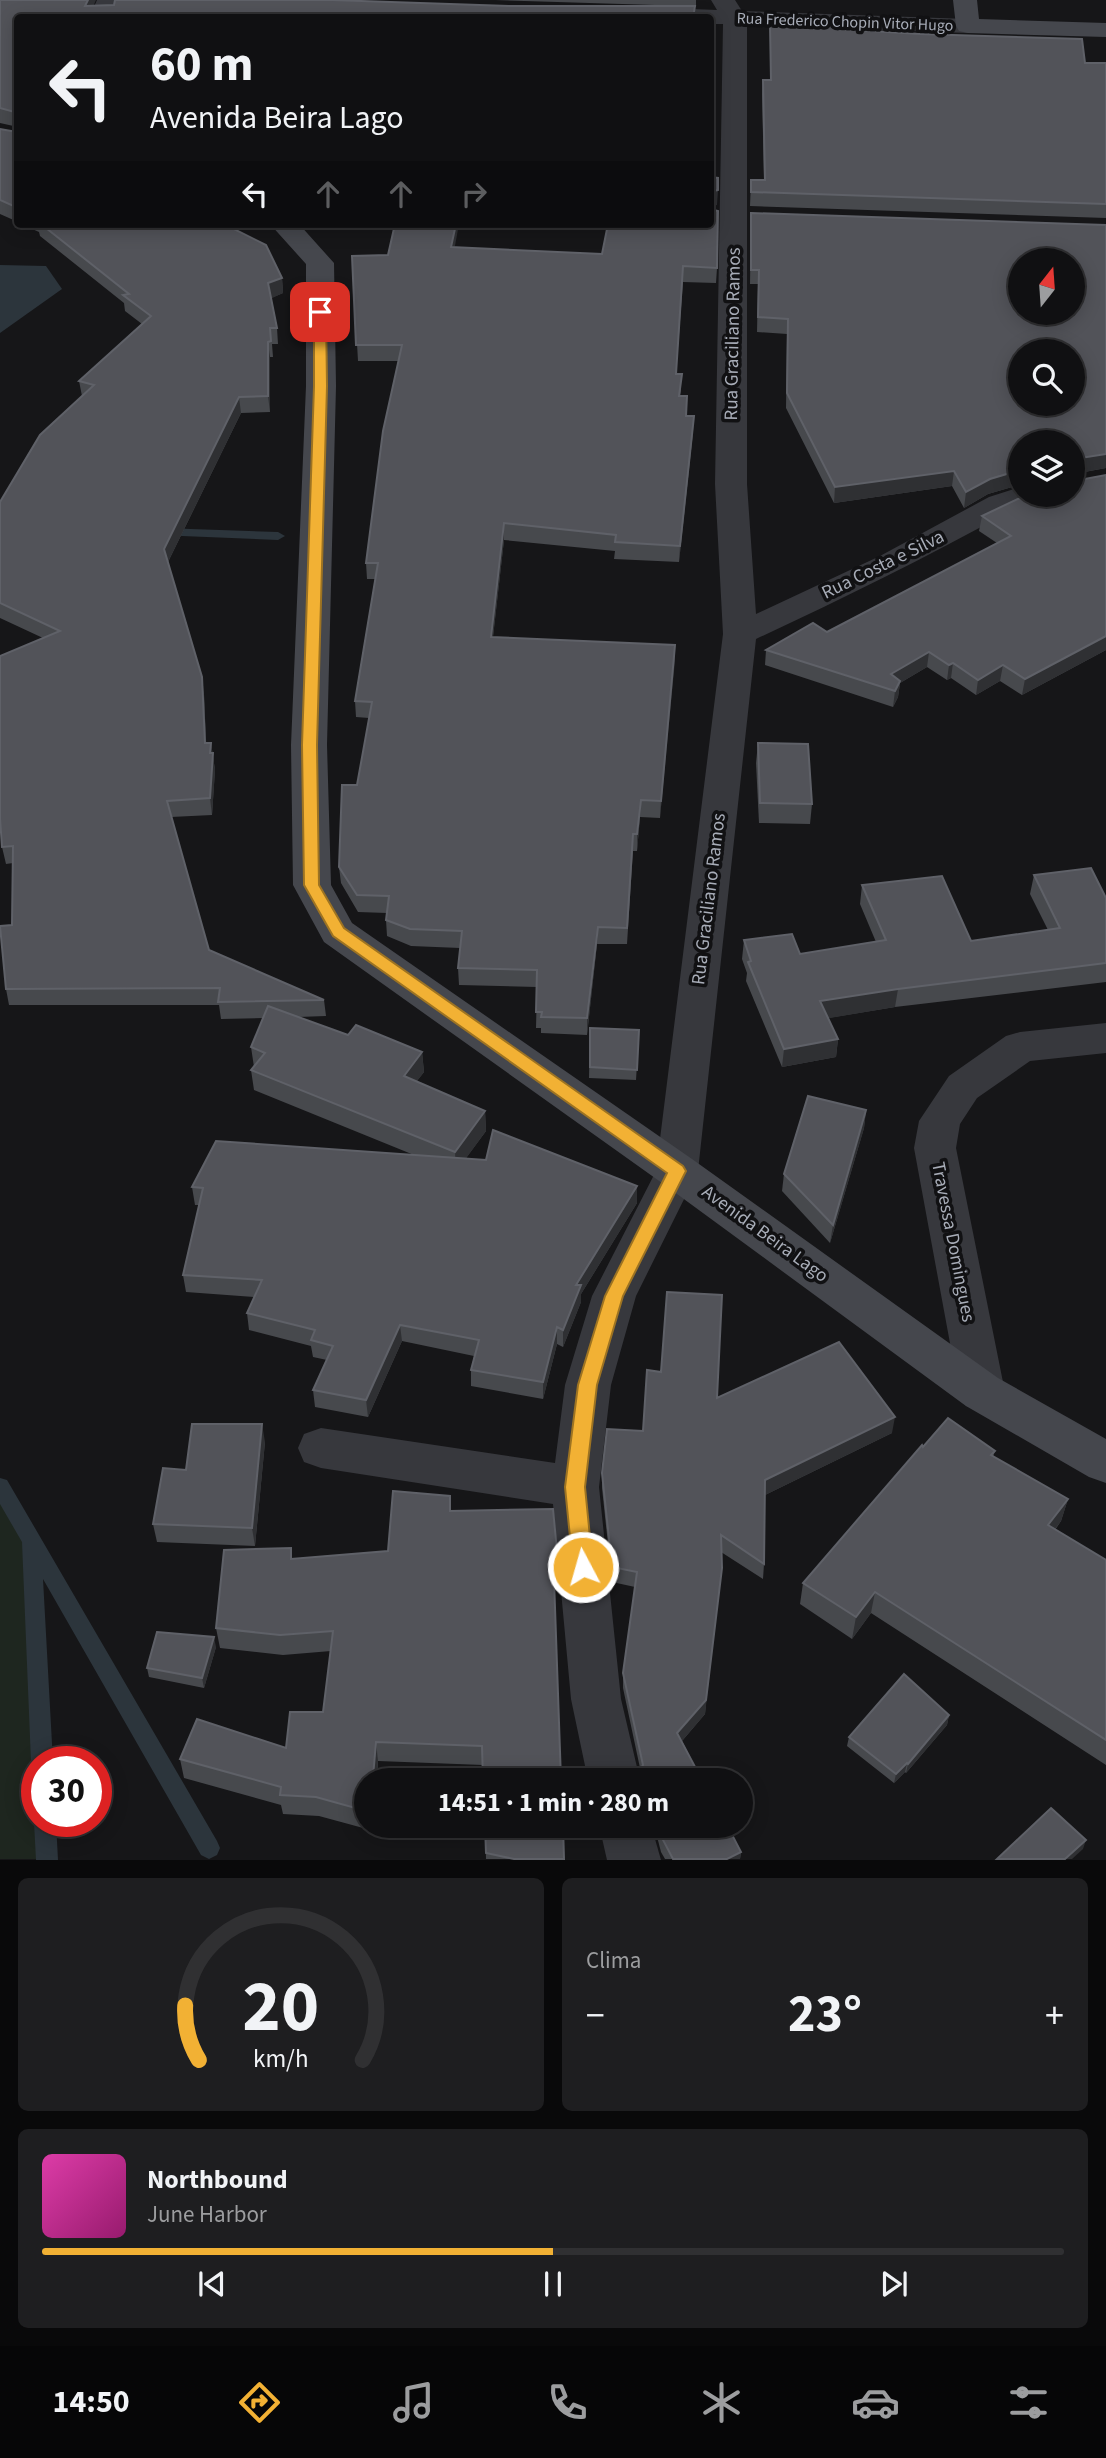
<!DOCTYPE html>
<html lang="pt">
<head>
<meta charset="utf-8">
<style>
  body { margin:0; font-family:"Source Sans 3",sans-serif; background:#1e1e20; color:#f1f3f6; height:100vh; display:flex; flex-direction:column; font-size:26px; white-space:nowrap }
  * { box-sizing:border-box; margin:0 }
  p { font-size:23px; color:#9c9d9f }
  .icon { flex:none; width:38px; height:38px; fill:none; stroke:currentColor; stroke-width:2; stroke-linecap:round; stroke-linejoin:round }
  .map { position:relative; height:1860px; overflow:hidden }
  .details { display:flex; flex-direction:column; gap:18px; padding:18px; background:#09090a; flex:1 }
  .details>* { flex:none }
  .top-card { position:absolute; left:14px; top:14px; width:700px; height:214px; border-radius:7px; box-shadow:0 4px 18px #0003,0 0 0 2px #303032; background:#101012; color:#f1f3f6; overflow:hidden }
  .needle { width:46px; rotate:17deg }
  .fabs { position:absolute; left:1008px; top:248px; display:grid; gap:14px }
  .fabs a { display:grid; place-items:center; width:77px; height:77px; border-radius:50%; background:#101012; box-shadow:0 4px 18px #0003,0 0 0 2px #303032; font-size:35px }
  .speed { position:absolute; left:21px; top:1746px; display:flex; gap:14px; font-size:35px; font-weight:700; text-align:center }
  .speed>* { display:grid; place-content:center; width:91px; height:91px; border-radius:50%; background:#101012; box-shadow:0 4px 18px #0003,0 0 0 2px #303032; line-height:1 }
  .speed .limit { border:10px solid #d22; background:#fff; color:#111 }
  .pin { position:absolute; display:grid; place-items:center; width:60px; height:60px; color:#fff; margin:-30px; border-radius:14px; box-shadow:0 4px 10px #0006 }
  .me { position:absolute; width:77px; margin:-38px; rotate:354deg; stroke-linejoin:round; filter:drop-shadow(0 0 5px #0008) }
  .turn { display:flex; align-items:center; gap:24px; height:147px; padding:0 21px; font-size:32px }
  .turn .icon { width:91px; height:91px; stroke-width:2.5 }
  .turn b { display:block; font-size:49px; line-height:60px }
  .lanes { display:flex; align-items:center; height:66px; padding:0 21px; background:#0003; justify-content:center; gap:35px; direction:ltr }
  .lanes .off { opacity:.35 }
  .big { font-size:52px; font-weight:700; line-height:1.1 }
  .details .widget { flex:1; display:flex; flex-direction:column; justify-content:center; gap:10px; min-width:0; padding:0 24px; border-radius:10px; background:#1e1e20 }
  .details .dial { align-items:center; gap:0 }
  .dial svg { height:182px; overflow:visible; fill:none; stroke:#303032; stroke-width:7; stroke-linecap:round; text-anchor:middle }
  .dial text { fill:#f1f3f6; stroke:none }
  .song { display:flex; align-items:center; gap:21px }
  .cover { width:84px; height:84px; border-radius:10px; background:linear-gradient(135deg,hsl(320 70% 55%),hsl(320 70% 35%)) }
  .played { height:7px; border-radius:4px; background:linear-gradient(90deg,#f2b134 50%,#303032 50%) }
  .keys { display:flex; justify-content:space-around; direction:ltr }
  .heat { display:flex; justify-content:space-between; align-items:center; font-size:38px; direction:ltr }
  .details .tiles { flex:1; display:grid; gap:18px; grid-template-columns:1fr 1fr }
  .widget:last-child { grid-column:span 2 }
  .trip { position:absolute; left:354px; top:1768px; width:399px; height:70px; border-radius:35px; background:#101012; box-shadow:0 4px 18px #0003,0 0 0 2px #303032; font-weight:700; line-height:70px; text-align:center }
  .dock { display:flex; height:112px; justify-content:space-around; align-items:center; background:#060607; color:#9c9d9f }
  .dock .icon { width:49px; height:49px }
  .dock .active { color:#f2b134 }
  .dock b { font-size:32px; color:#f1f3f6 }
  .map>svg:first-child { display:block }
  .green { fill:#1e261f }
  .water { fill:#2c353c }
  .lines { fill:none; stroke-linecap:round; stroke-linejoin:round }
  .stream { fill:#2c353c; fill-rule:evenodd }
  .street { fill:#37383d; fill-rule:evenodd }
  .secondary { fill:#45474d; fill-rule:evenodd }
  .wall { fill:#47494d; fill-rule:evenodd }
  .shaded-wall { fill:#2f3033 }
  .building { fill:#525359; stroke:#5f6168; stroke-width:2; fill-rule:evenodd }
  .route { fill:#f2b134; stroke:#9d7322; stroke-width:2 }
  .labels { text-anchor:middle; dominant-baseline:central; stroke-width:7; stroke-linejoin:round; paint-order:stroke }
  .far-street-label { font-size:16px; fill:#a8adb8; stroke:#111113 }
  .street-label { font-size:19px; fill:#a8adb8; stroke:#111113 }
</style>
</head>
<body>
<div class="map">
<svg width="1106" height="1860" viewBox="0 0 1106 1860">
  <rect width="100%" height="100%" fill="#161618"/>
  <!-- green -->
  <path class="green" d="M0,1486L31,1540L42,1762H37V1822H45L47,1859H0Z"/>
  <!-- water -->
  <path class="water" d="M0,265L46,266L62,289L0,333Z"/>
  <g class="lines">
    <!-- stream -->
    <g class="stream">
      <path d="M162,528L278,532L285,536L278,540L157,535L155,532Z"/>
      <path d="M0,1478L7,1480L217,1841L220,1848L217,1855L209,1859L201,1855L43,1579L53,1762H37V1770L35,1769L31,1762L22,1542L0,1504Z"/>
      <path d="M37,1816V1822H56L58,1860H36L34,1822Z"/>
    </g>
    <!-- street -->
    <g class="street">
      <path d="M97,0H121L113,18H89Z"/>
      <path d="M711,0H735L742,11L968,19L977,21L980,26L977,31L968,33L747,25V484L756,614L880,556L989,497L1020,487V495H1042C1034,507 1017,508 1005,514C923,559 840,600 756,639L698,1171L636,1296L611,1385L599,1487L621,1699L640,1780H588L571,1699L553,1504L321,1468L304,1462L298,1448L304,1434L321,1428L555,1463L565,1385L592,1296L656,1171L723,634L715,484L723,24H710V18H631L629,14L633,9L641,7L717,10Z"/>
      <path d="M1106,1023V1053L1030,1061L977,1098L960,1124L956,1148L1005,1392L998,1406L982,1411L966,1406L959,1392L914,1148L919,1121L949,1076L1006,1036L1020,1032Z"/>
      <path d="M599,1825H651L661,1860H607Z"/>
    </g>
    <!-- secondary -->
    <g class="secondary">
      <path d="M953,0H977L979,19L1106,23V37L968,33L959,31L956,26Z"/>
      <path d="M270,224H299L334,263L336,386L327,745L331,885L352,923L692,1159L998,1378L1106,1439V1483L1089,1477L966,1406L662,1183L324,942L293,885L291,745L306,386V264Z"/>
    </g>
  </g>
  <!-- wall -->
  <g class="wall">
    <path d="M0,0L94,5L509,6H687L495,0H696V7H695L694,18H18V127L0,123Z"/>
    <path d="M770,25L840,29L1085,63H1106V218L750,206L751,180H764L762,94L763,80H770Z"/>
    <path d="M18,128V222L0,214V129L17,132Z"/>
    <path d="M751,213L1106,225V468L1074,474V481L1106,475V650L1022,695L1000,681L976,695L951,678L947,680L927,667L900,683L898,697L893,707L765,665L766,650L813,623L827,632L997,543L979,531L982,516L1025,495H1073V443H1020V485H1019L988,494L964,508L952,486L834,503L786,408L787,334L757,332L758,284H750ZM1020,261H1073V313H1020ZM1020,352H1073V404H1020Z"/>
    <path d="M21,224H224L282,278L283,293L271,298L277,328L278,344H272L273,357H270V412L241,413L168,562L204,694L206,743H211L215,770L212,815L171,817L209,950L324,1000L326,1016L298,1017L348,1035L422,1052L424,1072L416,1082L485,1111L486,1131L466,1158L637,1186V1203L581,1294V1302L563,1347L557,1344L543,1399L471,1386V1370L474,1356L402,1341L368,1417L315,1407L313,1390L327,1360L313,1357L311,1346L249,1330L247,1313L254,1297L186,1292L183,1275L199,1205H195L192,1187L414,1155L254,1090L251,1070L254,1067L251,1047L263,1018L221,1019L219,1005H9L6,989L12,925L13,863L6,864L2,847L43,638L0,618V502L82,396L79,381L142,324L125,311L124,303L40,236L39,232Z"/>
    <path d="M455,247L717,268L716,283L683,282L676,374L681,390L680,396L686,416L693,432L679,562L614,559L615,551L504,540L493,637L675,645L660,818L640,817L637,851H633L627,944H597L587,1035L541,1033V1028H536L537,987L459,985L458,968L460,948L411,946L387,936L386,920L387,913L358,912L341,883L339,867L357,785L369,718L356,717L355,701L375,579H367L366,563L398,361H358L352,256L388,255Z"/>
    <path d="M758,743L812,804L810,824L759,823L756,763Z"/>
    <path d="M1034,875L1106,898V982L895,1007L828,1018L838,1039L836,1057L782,1067L746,981L747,973L742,959L744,940L800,954L876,942L860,904L862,885L971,941L1048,930L1030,894Z"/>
    <path d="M590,1028L639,1030L636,1080L589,1078Z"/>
    <path d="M866,1110L864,1128L830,1243L782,1191L784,1174Z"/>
    <path d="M717,1398L892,1433L765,1495L764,1564L763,1579L721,1552L705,1714L682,1741L702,1780H628V1768H640L623,1688V1673L635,1587L612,1582L602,1488V1473L643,1431Z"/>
    <path d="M265,1442L255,1546L157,1542L153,1524L186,1470Z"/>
    <path d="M923,1447L995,1451L993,1457L1068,1499L1061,1521L1055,1530L1106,1560V1765L871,1613L852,1639L800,1604L803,1583Z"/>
    <path d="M451,1511L557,1551V1571L553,1570L483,1765L378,1761L377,1778L366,1780V1825H392L389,1835L319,1816L283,1814L281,1805L184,1778L180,1759L286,1748L323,1712L331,1651L283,1655L220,1648L216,1628L293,1559L388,1551Z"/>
    <path d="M216,1647L204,1688L149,1677L147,1668Z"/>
    <path d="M949,1715L947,1725L906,1773L905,1772L894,1783L847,1746L849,1737Z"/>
    <path d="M485,1825L564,1859H486Z"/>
    <path d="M654,1825H727L741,1852L740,1859H665L661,1852Z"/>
  </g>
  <!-- shaded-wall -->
  <g class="shaded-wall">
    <path d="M88,0H96L88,18L85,6Z"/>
    <path d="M718,190L717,205L710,207V192Z"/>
    <path d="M456,224H459L452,262L451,247Z"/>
    <path d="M282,278L283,293L270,299L268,283Z"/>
    <path d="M268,342L270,357V412L268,396Z"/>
    <path d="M239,397L241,413L166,566L164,549Z"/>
    <path d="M694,416L693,432L679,562L680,546Z"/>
    <path d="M1106,454V468L1073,474L1074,459Z"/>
    <path d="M1020,470L1019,485L988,494L964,508L966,492L990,479Z"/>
    <path d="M954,471L952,486L834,503L835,487Z"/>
    <path d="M504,523V540L491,653V637Z"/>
    <path d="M1106,636V650L1022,695L1025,679Z"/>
    <path d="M675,645V661L660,818L661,801Z"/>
    <path d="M929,652L927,667L900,683L898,697L893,707L895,691L899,684L889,690L891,674Z"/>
    <path d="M953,663L951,678L947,680L949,665Z"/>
    <path d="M1003,665L1000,681L976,695L978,680Z"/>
    <path d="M202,677L204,694L207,760L205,743Z"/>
    <path d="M211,743L215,770L212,815L210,798Z"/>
    <path d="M641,800L640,817L637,851V834Z"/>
    <path d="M598,927L597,944L587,1035V1018Z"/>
    <path d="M898,989L895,1007L818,1020L820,1001Z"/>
    <path d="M838,1039L836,1057L782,1067L784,1049Z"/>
    <path d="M422,1052L424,1072L405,1097L404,1076Z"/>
    <path d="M866,1110L864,1128L830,1243L833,1225Z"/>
    <path d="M485,1111L486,1131L456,1172L455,1152Z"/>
    <path d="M637,1186V1203L581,1294V1302L563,1347V1330L576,1285Z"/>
    <path d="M400,1325L402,1341L368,1417L366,1400Z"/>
    <path d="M557,1327V1344L543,1399V1382Z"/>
    <path d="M895,1417L892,1433L763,1496L765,1480Z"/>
    <path d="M262,1424L265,1442L255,1546L252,1528Z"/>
    <path d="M1068,1499L1061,1521L1042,1547L1048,1525Z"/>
    <path d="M722,1568L705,1714L676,1748L677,1733Z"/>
    <path d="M875,1592L871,1613L852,1639L856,1617Z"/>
    <path d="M214,1637L216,1647L204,1688L202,1678Z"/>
    <path d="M949,1715L947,1725L906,1773L908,1764Z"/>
    <path d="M376,1742L378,1761L376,1780L373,1777Z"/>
    <path d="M907,1763L905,1772L894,1783L896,1774Z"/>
    <path d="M388,1825H392L389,1835Z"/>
    <path d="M1086,1840L1083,1849L1072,1859H1065Z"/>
    <path d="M741,1852L740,1859H727Z"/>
  </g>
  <!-- building -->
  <g class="building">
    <path d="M0,0H88L85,6L114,5L115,0H332L509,6H695L693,18H18V113L0,108Z"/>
    <path d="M770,25L840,26V29L920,34L1082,39L1085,63H1106V204L751,192V180H765L763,80H771Z"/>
    <path d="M18,128V208L0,200V129L17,132Z"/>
    <path d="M710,177L718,178V190L710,192Z"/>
    <path d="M710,209L718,211L717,268L683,266L676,374H682L679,396H687L686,416H694L680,546L615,542L616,535L504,523L491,637L675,645L661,801L641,800L637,834H633L627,928L598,927L587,1018L541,1017L542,1012H536L537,970L458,968L462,931L410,929L386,920L389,896L357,895L339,867L342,785H357L372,702L355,701L378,563H366L383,431L402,345H356L352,256L388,255L395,224H456L451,247L602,254L608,224H710Z"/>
    <path d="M751,213L1106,225V454L1074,459V481L1106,475V636L1025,679L1003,665L978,680L953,663L949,665L929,652L891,674L900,681L895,691L766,650L813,623L827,632L1011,536L982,516L1026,495H1073V443H1020V470L990,479L966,492L954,471L835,487L787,393L788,319L758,317L759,270H751ZM1020,261H1073V313H1020ZM1020,352H1073V404H1020Z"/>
    <path d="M41,224H224L266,245L282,278L268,283L277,328H270L271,341L268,342V396L239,397L164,549L202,677L205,743H211L210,753H213L210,798L167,801L209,950L324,1000L218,1002L220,988L6,989L0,926L12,925L13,846L2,847L0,818V656L60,631L0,603V502L40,435L94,385L79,381L151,316L123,295L129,294Z"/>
    <path d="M758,743L808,744L812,804L760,803Z"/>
    <path d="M1091,868L1106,898V963L898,989L820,1001L838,1039L784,1049L748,962L751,961L744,940L792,934L800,954L886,940L862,885L942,876L971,941L1060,928L1034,875Z"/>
    <path d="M268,1006L348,1035L356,1025L422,1052L404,1076L485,1111L455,1152L251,1070L265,1053L251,1047Z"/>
    <path d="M590,1028L639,1030L637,1070L590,1067Z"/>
    <path d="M808,1096L866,1110L833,1225L784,1174Z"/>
    <path d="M493,1130L637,1186L576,1285H581L563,1330L557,1327L543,1382L471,1370L479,1340L400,1325L366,1400L313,1390L333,1346L311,1340L315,1330L247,1313L262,1280L183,1275L203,1188L192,1187L216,1141L486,1160Z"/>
    <path d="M667,1292L722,1295L717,1398L839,1342L895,1417L765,1480L764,1564L721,1535L722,1568L706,1700L677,1733L702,1780H634L628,1768H641L643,1765L623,1673L637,1572L612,1567L602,1473L607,1429L643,1431L647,1370L661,1372Z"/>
    <path d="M948,1418L995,1451L991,1455L1068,1499L1048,1525L1106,1560V1740L875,1592L856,1617L803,1583L922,1445L923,1447Z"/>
    <path d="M192,1424H262L252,1528L153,1524L163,1468L186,1470Z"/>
    <path d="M393,1491L450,1496V1511L553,1509L557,1551L553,1550L561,1780H483L482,1746L376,1742L373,1777L381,1780H366V1811L316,1797L280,1795L281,1787L180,1759L197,1719L286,1748L290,1712H323L333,1631L280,1635L216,1628L224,1550L291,1548V1559L388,1551Z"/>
    <path d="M157,1632L214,1637L202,1678L147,1668Z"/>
    <path d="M904,1674L949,1715L908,1764L907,1763L896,1774L849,1737Z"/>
    <path d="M1051,1808L1086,1840L1065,1859H997Z"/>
    <path d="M485,1825H563L564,1859H514L486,1853Z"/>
    <path d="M659,1825H727L741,1852L727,1859H673L662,1838Z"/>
  </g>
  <!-- route -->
  <path class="route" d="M320,309L326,312L327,386L317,745L319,885L344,928L683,1166L686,1171L623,1296L597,1385L585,1487L593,1567L590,1573L583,1576L576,1573L573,1567L565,1487L578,1385L605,1296L667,1173L333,936L304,885L302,745L314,386V312Z"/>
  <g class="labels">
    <!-- far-street labels -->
    <g class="far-street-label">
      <text transform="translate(845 22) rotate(2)">Rua Frederico Chopin Vitor Hugo</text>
    </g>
    <!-- street labels -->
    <g class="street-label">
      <text transform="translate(733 334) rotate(-89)">Rua Graciliano Ramos</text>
      <text transform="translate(883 565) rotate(-26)">Rua Costa e Silva</text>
      <text transform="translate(709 899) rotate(-83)">Rua Graciliano Ramos</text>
      <text transform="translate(765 1234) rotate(36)">Avenida Beira Lago</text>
      <text transform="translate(953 1242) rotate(79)">Travessa Domingues</text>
    </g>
  </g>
</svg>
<div class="fabs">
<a><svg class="needle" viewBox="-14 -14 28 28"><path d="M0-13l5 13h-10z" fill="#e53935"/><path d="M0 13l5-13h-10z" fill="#9c9d9f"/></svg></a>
<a><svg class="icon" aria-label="search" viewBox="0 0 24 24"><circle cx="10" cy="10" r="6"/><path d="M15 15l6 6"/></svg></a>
<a><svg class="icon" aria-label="layers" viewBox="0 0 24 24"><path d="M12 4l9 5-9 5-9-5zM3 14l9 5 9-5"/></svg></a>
</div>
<div class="speed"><div class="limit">30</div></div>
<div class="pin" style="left:320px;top:312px;background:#d93025"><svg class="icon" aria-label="arrive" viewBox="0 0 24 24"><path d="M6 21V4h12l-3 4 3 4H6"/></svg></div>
<svg class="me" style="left:583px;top:1567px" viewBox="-20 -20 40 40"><circle r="17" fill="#f2b134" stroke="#fff" stroke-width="3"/><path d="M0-11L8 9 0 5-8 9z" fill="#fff"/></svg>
<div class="trip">14:51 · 1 min · 280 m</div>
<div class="top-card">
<div class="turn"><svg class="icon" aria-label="left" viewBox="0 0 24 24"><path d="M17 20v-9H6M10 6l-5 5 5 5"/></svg><div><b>60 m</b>Avenida Beira Lago</div></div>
<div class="lanes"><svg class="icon" aria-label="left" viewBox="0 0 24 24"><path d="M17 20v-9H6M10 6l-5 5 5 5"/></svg><svg class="icon off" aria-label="ahead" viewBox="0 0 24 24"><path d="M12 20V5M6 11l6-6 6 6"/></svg><svg class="icon off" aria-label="ahead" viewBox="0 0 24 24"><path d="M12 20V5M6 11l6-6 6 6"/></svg><svg class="icon off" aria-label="right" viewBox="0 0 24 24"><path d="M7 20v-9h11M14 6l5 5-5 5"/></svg></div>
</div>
</div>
<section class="details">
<div class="tiles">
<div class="widget dial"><svg viewBox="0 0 100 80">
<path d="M14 69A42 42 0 1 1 86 69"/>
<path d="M14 69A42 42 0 0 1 8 45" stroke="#f2b134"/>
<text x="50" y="56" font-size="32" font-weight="700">20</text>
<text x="50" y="72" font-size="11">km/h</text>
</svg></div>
<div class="widget"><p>Clima</p>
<div class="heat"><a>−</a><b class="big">23°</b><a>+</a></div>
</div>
<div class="widget">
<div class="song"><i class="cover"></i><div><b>Northbound</b><p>June Harbor</p></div></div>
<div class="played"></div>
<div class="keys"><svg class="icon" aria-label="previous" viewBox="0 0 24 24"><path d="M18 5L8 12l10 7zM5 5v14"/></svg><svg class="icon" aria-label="pause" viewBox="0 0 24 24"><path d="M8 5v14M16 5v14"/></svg><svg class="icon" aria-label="next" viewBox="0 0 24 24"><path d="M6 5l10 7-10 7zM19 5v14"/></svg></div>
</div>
</div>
</section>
<nav class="dock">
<b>14:50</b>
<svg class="icon active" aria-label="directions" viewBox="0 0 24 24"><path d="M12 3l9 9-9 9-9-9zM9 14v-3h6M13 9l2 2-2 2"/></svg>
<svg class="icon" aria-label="music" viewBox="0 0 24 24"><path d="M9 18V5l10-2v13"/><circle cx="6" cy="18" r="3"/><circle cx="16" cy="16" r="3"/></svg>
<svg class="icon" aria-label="phone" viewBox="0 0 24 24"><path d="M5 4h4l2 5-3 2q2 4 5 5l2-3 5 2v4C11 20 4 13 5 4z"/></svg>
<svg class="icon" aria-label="climate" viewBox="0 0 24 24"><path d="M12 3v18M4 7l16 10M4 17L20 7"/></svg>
<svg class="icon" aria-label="car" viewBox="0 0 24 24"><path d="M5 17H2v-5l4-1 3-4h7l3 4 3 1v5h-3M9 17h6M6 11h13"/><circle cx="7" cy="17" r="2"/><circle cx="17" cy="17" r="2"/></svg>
<svg class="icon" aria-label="filters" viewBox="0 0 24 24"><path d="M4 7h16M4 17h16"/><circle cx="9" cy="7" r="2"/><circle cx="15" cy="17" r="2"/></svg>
</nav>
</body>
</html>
